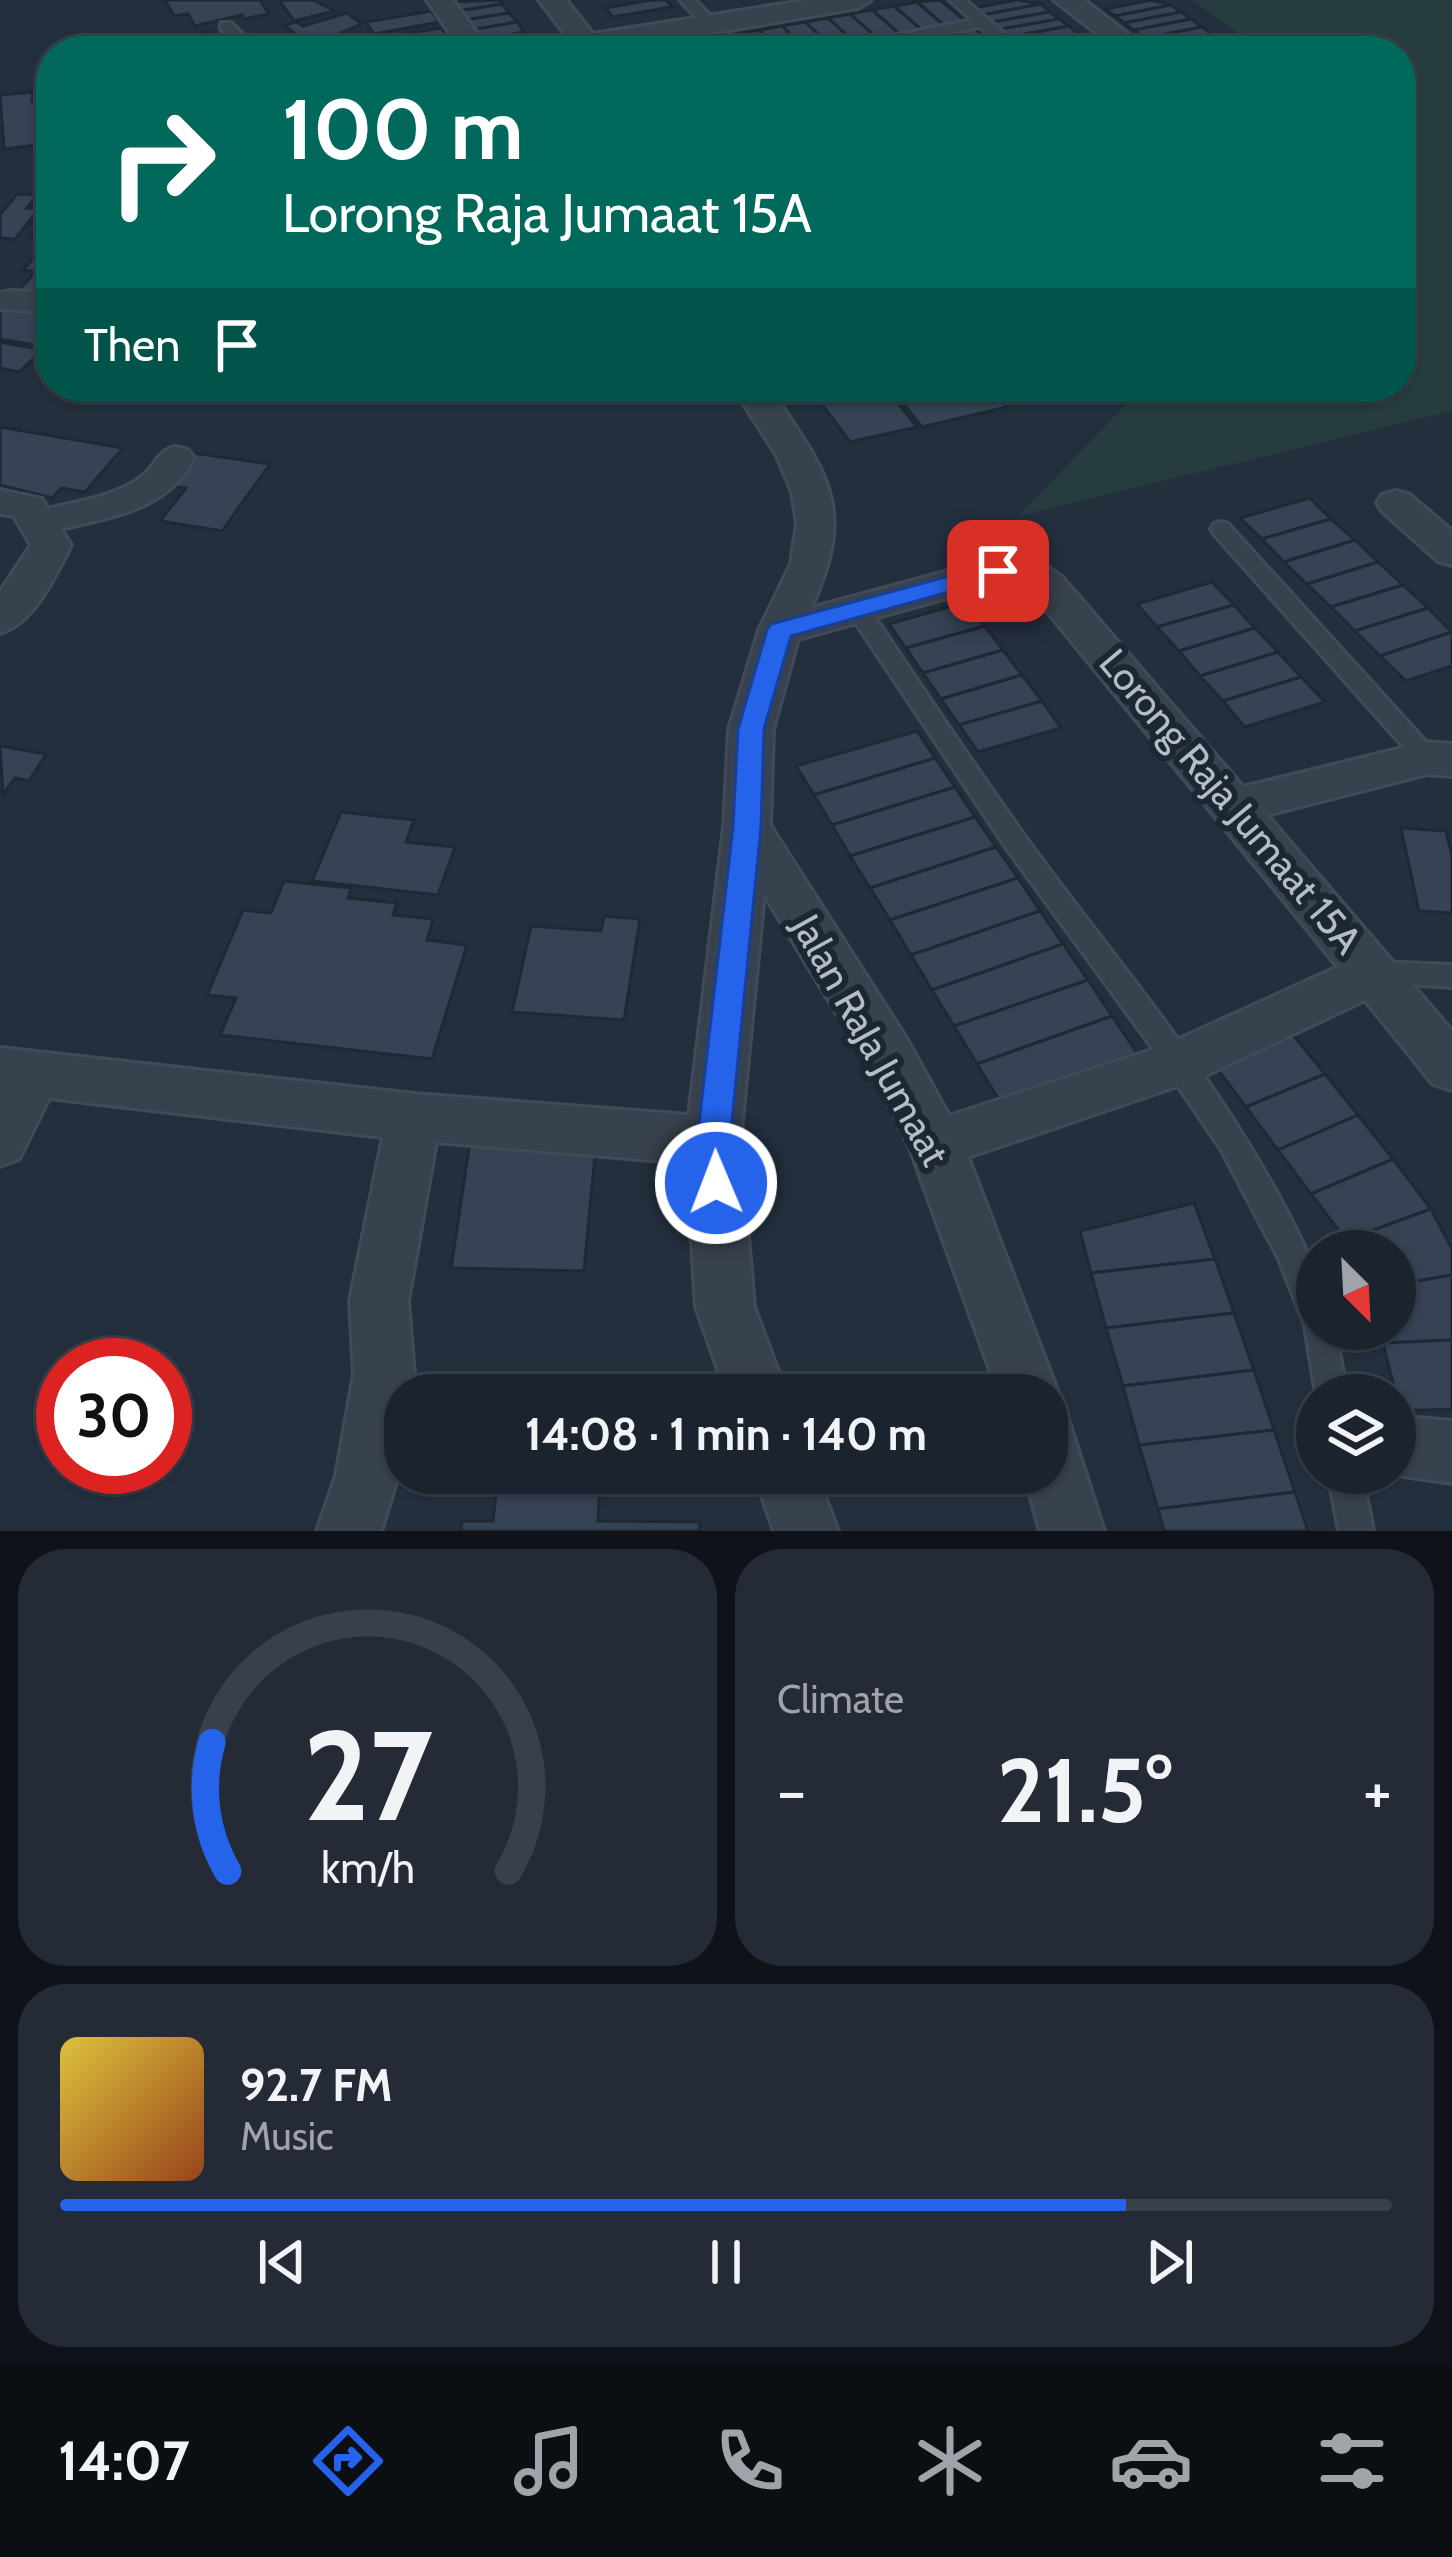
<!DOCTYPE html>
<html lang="en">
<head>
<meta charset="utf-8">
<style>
  body { margin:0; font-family:Cabin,sans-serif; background:#242b36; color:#f1f3f6; height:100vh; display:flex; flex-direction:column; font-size:45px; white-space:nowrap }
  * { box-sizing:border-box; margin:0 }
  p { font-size:39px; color:#a0a4aa }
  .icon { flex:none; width:66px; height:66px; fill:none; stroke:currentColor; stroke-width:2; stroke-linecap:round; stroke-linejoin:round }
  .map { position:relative; height:1531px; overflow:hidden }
  .side { display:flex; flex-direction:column; gap:18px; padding:18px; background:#0f1319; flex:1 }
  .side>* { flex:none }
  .guide { position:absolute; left:36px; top:36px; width:1380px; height:366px; border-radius:48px; box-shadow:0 3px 9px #0004,0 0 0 3px #39404a; background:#00695c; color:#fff; overflow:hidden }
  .needle { width:78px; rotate:156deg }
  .tools { position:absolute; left:1296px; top:1230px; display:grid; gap:24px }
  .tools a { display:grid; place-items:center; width:120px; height:120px; border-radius:50%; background:#1b232e; box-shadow:0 3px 9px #0004,0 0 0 3px #39404a; font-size:60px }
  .speed { position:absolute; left:36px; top:1338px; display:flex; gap:24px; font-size:60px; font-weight:700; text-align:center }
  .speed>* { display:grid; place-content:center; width:156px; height:156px; border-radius:50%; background:#1b232e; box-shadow:0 3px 9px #0004,0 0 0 3px #39404a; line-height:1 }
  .speed .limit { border:18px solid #d22; background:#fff; color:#111 }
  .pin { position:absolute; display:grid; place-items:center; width:102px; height:102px; color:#fff; margin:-51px; border-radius:24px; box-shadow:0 6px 18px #0006 }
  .me { position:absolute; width:132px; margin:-66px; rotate:359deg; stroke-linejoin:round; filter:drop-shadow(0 0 9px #0008) }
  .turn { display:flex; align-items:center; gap:42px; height:252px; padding:0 48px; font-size:54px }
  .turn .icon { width:156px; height:156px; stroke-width:2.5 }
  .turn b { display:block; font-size:84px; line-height:102px }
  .then { display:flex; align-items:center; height:114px; padding:0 48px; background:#0003; gap:24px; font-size:45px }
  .big { font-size:90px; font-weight:800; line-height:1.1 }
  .side .widget { flex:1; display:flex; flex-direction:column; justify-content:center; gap:18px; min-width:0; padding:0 42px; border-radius:48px; background:#242b36 }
  .side .dial { align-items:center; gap:0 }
  .dial svg { height:312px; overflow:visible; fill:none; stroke:#39404a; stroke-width:7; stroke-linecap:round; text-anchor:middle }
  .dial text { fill:#f1f3f6; stroke:none }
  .song { display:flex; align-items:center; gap:36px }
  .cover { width:144px; height:144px; border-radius:18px; background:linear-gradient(135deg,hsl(50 70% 55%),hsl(20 70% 35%)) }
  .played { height:12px; border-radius:6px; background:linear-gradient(90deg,#2563eb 80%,#39404a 80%) }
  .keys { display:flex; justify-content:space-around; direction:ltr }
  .heat { display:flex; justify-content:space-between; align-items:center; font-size:66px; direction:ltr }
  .side .tiles { flex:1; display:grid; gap:18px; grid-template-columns:1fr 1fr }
  .widget:last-child { grid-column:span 2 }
  .trip { position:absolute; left:384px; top:1374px; width:684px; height:120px; border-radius:48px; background:#1b232e; box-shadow:0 3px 9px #0004,0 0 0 3px #39404a; font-weight:800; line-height:120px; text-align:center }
  .tabs { display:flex; height:192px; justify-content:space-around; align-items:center; background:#0b0e12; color:#a0a4aa }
  .tabs .icon { width:84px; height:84px }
  .tabs .current { color:#2563eb }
  .tabs b { font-size:54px; color:#f1f3f6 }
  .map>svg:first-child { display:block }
  .green { fill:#263c3f }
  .building { fill:#364354; stroke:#1f2835; stroke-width:3 }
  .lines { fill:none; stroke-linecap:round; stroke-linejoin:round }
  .lane-casing { stroke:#414a57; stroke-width:6 }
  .street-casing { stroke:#414a57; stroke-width:6 }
  .lane { fill:#38414e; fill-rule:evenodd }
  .street { fill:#38414e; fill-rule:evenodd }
  .route { fill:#2563eb; stroke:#184099; stroke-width:3 }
  .labels { text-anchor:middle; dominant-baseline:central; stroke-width:12; stroke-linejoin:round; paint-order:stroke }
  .street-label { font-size:39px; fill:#b4bcc9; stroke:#1d2633 }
</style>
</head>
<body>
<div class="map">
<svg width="1452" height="1531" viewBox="0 0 1452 1531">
  <rect width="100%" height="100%" fill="#242f3e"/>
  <!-- green -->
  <path class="green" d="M1192,0H1452V411L1018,516L1143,387H1401V51H1263Z"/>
  <!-- building -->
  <g class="building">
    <path d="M165,0H260L269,14L244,19L242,15L195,26L188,14L174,16Z"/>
    <path d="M279,0H313L335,11L294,21Z"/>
    <path d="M500,0L502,4L452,12L445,2Z"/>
    <path d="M652,0H666L672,7L613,17L605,8Z"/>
    <path d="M940,0L968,23L946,27L917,2Z"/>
    <path d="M1018,0L1041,4L983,15L974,8Z"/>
    <path d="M1151,0L1171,5L1115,16L1105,9Z"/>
    <path d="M917,2L946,27L923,31L894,6Z"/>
    <path d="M502,4L509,13L459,21L452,12Z"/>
    <path d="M1041,4L1050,12L992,22L983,15Z"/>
    <path d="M1171,5L1181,12L1124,23L1115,16Z"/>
    <path d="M894,6L923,31L901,35L872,10Z"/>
    <path d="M872,10L901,35L878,39L850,14Z"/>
    <path d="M431,11L440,22L374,34L366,22Z"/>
    <path d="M1050,12L1059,19L1001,29L992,22Z"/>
    <path d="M1181,12L1191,19L1134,30L1124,23Z"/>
    <path d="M347,13L362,24L311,46L284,25L297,22L303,26Z"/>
    <path d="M509,13L517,22L465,31L459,21Z"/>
    <path d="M850,14L878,39L855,43L828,18Z"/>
    <path d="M828,18L855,43L832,47L805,22Z"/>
    <path d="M1059,19L1069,26L1010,37L1001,29Z"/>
    <path d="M1191,19L1202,27L1145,38L1134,30Z"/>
    <path d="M517,22L524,32L472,41L465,31Z"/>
    <path d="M805,22L832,47L808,51L782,26Z"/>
    <path d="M782,26L808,51H780L759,30Z"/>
    <path d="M1069,26L1078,34L1019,44L1010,37Z"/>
    <path d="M1202,27L1212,34L1155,45L1145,38Z"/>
    <path d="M441,28L454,44L403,51L392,36Z"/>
    <path d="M974,28L1001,51H973L951,32Z"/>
    <path d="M759,30L780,51H753L736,34Z"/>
    <path d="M209,31L226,44L189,51L175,40Z"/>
    <path d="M951,32L973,51H946L929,36Z"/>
    <path d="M736,34L753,51H725L712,38Z"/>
    <path d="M1212,34L1223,42L1175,51L1155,45Z"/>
    <path d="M929,36L946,51H918L906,40Z"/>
    <path d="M33,92L32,101H41L36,145L4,149L0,95Z"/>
    <path d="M17,194L38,195L27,208H40L15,239L0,238V215Z"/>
    <path d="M46,204H51V240L31,239L41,224H31Z"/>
    <path d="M39,252L51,254V293L19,290L36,271L23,270Z"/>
    <path d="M19,292L51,297V348L0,339V309Z"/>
    <path d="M0,342L43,350L19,372L0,368Z"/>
    <path d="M809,387H885L917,427L850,442Z"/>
    <path d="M890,387H989L1007,407L922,427Z"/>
    <path d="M0,427L123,448L85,492L61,488L52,498L0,485Z"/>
    <path d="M193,453L270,464L222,531L160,521L186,488L167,485Z"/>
    <path d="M1310,498L1331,519L1262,539L1240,518Z"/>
    <path d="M1331,519L1355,540L1284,562L1262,539Z"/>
    <path d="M1355,540L1378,562L1307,584L1284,562Z"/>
    <path d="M1378,562L1403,585L1331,607L1307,584Z"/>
    <path d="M1212,582L1234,605L1157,627L1137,604Z"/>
    <path d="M1403,585L1428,608L1355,631L1331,607Z"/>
    <path d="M966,602L985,626L906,648L889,624Z"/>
    <path d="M1234,605L1255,628L1179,651L1157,627Z"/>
    <path d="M1428,608L1452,632L1380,656L1355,631Z"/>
    <path d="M985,626L1003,650L923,673L906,648Z"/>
    <path d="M1255,628L1278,652L1200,676L1179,651Z"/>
    <path d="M1452,632V666L1406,681L1380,656Z"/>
    <path d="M1003,650L1022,675L941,699L923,673Z"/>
    <path d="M1278,652L1301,677L1223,701L1200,676Z"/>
    <path d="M1022,675L1042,701L959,725L941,699Z"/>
    <path d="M1301,677L1325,702L1245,727L1223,701Z"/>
    <path d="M1042,701L1061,728L978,752L959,725Z"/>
    <path d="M917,731L935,758L814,795L796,766Z"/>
    <path d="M0,746L46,754L29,781L15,778L3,794Z"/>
    <path d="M935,758L955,787L832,825L814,795Z"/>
    <path d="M955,787L975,817L850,856L832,825Z"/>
    <path d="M341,812L414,820L406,842L455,847L438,895L312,881Z"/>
    <path d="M975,817L996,847L870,888L850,856Z"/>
    <path d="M1401,828L1446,831L1452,856V913L1419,911Z"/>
    <path d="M996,847L1018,878L890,920L870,888Z"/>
    <path d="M1018,878L1040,911L911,955L890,920Z"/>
    <path d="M284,881L351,888L348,898L397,903L393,915L433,919L427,940L467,945L432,1059L220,1035L236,998L207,995L243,910L271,913Z"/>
    <path d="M1040,911L1063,944L932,990L911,955Z"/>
    <path d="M604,916L640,919L624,1020L512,1012L531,926L601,931Z"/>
    <path d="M1063,944L1088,980L954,1026L932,990Z"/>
    <path d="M1088,980L1112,1016L977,1064L954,1026Z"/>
    <path d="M1112,1016L1137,1053L1001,1103L977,1064Z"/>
    <path d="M1293,1035L1325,1074L1246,1107L1215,1066Z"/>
    <path d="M1325,1074L1358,1115L1278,1150L1246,1107Z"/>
    <path d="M1358,1115L1393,1159L1311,1194L1278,1150Z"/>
    <path d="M473,1121L598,1124L584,1271L451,1268Z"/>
    <path d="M1393,1159L1431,1209L1346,1240L1311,1194Z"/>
    <path d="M1194,1203L1215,1259L1091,1273L1080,1231Z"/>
    <path d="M1431,1209L1452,1249V1275L1395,1285V1251H1351L1346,1240Z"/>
    <path d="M1215,1259L1234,1313L1106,1328L1091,1273Z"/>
    <path d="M1452,1275V1340L1383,1343L1378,1329H1395V1285Z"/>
    <path d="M1234,1313L1254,1370L1123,1386L1106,1328Z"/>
    <path d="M1452,1340V1409L1400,1411L1383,1343Z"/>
    <path d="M1254,1370L1274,1430L1139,1445L1123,1386Z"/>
    <path d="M1274,1430L1295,1492L1158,1509L1139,1445Z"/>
    <path d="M498,1473H600L598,1521L700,1522L699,1531H461L462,1521H493Z"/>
    <path d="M1295,1492L1308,1531H1164L1158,1509Z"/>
  </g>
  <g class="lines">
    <!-- lane casing -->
    <g class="lane-casing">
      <g id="lane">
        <path d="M680,0H695L715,21V27H705Z"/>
        <path d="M950,0H965L1025,51H1009L980,27L848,51H817L972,20Z"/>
        <path d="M221,23H231L260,51H245L221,29Z"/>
        <path d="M1221,522L1228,524L1435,752L1439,758L1435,764H1419L1214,534L1211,529L1214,524Z"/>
        <path d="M857,601L865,603C925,691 984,782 1048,868C1142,993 1244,1113 1309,1257L1317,1277V1329H1335L1347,1395H1317V1400L1305,1326L1279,1259L1221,1149L1146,1039L1005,846L846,608Z"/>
        <path d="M1375,962L1452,965V987L1366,981L1362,973L1366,965Z"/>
        <path d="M1328,1473H1362L1373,1531H1339Z"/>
      </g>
    </g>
    <!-- street casing -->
    <g class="street-casing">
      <g id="street">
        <path d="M427,0H453L490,51H462Z"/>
        <path d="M539,0H566L593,34L809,0H871L858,8L607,51H521L525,45L568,38Z"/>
        <path d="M1054,0H1084L1150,51H1119Z"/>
        <path d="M10,291L51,292V312L0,309V293Z"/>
        <path d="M733,387H769C826,473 858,505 811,608L997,558L1042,564L1061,576L1243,787L1427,742L1452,744V776L1427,774L1267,815L1452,1031V1090L1433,1084L1365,1000L1198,1079L968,1157L1059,1395L1051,1415L1069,1422L1104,1531H1040L1024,1473H1047V1395H999L910,1148L870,1068L764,894L740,1141L754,1307L787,1395H727L696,1307L687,1163L436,1142L408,1301L414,1374L411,1395H405L398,1476L381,1531H317L336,1476L354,1374L350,1301L383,1137L49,1098L19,1159L0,1166V1048L414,1094L689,1115L724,827L729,729L759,630L791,564L797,523L792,492L777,456ZM997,584L1019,585L1033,594L1338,967L1164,1046L949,1116L906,1038L770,825L773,729L798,639Z"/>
        <path d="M175,447L188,450L194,458C168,510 113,516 61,529L71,545C56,575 34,623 0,633V592L31,545L14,516L0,514V490L42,499L48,509C79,501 114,497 140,478C156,467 156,452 175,447Z"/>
        <path d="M1396,491L1410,495L1452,531V565L1438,561L1382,511L1377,503L1382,495Z"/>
        <path d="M1395,1416L1452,1421V1483L1383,1473H1395Z"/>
        <path d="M754,1473H816L838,1531H774Z"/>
      </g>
    </g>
    <!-- lane -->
    <use href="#lane" class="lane"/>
    <!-- street -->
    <use href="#street" class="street"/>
  </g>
  <!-- route -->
  <path class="route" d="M998,563L1010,571L1006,576L791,636L764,729L761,827L730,1141L733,1183L728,1193L716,1198L704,1193L697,1141L733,827L738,729L767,630L771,624Z"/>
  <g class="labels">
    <!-- street labels -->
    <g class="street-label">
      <text transform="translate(1231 801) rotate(50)">Lorong Raja Jumaat 15A</text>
      <text transform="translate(871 1040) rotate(61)">Jalan RaJa Jumaat</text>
    </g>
  </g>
</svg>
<div class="tools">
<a><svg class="needle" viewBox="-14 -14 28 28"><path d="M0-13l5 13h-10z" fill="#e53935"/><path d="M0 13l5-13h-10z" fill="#a0a4aa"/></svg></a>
<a><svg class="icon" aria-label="layers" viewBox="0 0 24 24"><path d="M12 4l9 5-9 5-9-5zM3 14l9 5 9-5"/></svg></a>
</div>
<div class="speed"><div class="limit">30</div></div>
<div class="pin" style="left:998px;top:571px;background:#d93025"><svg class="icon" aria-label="arrive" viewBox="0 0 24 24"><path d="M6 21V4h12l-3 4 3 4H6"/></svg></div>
<svg class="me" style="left:716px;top:1183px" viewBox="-20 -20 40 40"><circle r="17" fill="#2563eb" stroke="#fff" stroke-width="3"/><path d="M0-11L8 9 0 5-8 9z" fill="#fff"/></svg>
<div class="trip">14:08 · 1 min · 140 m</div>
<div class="guide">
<div class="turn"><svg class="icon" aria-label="right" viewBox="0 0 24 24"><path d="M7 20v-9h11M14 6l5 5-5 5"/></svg><div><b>100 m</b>Lorong Raja Jumaat 15A</div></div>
<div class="then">Then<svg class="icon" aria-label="arrive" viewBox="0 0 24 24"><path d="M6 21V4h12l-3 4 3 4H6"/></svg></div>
</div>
</div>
<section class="side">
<div class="tiles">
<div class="widget dial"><svg viewBox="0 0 100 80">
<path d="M14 69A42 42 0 1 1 86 69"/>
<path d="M14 69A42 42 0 0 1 10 36" stroke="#2563eb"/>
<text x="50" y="56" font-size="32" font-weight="700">27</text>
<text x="50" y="72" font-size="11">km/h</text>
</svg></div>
<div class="widget"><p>Climate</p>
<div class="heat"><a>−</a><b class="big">21.5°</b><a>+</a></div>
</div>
<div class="widget">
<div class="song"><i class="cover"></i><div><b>92.7 FM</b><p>Music</p></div></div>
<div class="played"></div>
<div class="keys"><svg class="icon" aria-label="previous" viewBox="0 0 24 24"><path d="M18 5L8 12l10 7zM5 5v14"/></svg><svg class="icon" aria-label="pause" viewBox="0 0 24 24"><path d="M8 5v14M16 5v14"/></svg><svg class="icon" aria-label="next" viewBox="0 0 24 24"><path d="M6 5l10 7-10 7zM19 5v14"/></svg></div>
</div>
</div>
</section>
<nav class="tabs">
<b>14:07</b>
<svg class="icon current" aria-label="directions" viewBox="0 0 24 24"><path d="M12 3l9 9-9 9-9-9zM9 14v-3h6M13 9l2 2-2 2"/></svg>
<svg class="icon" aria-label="music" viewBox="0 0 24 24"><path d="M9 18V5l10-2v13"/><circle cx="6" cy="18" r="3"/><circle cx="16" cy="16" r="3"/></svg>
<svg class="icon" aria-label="phone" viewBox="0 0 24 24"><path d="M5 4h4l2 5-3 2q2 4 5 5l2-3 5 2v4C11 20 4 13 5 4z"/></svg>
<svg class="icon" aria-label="climate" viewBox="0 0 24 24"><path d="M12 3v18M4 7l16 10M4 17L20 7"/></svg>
<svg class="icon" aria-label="car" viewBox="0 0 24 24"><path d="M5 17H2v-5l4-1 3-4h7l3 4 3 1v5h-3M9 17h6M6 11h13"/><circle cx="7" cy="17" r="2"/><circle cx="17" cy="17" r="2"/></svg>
<svg class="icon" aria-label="filters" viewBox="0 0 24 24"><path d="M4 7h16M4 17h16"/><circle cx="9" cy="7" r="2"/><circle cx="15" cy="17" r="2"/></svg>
</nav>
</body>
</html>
